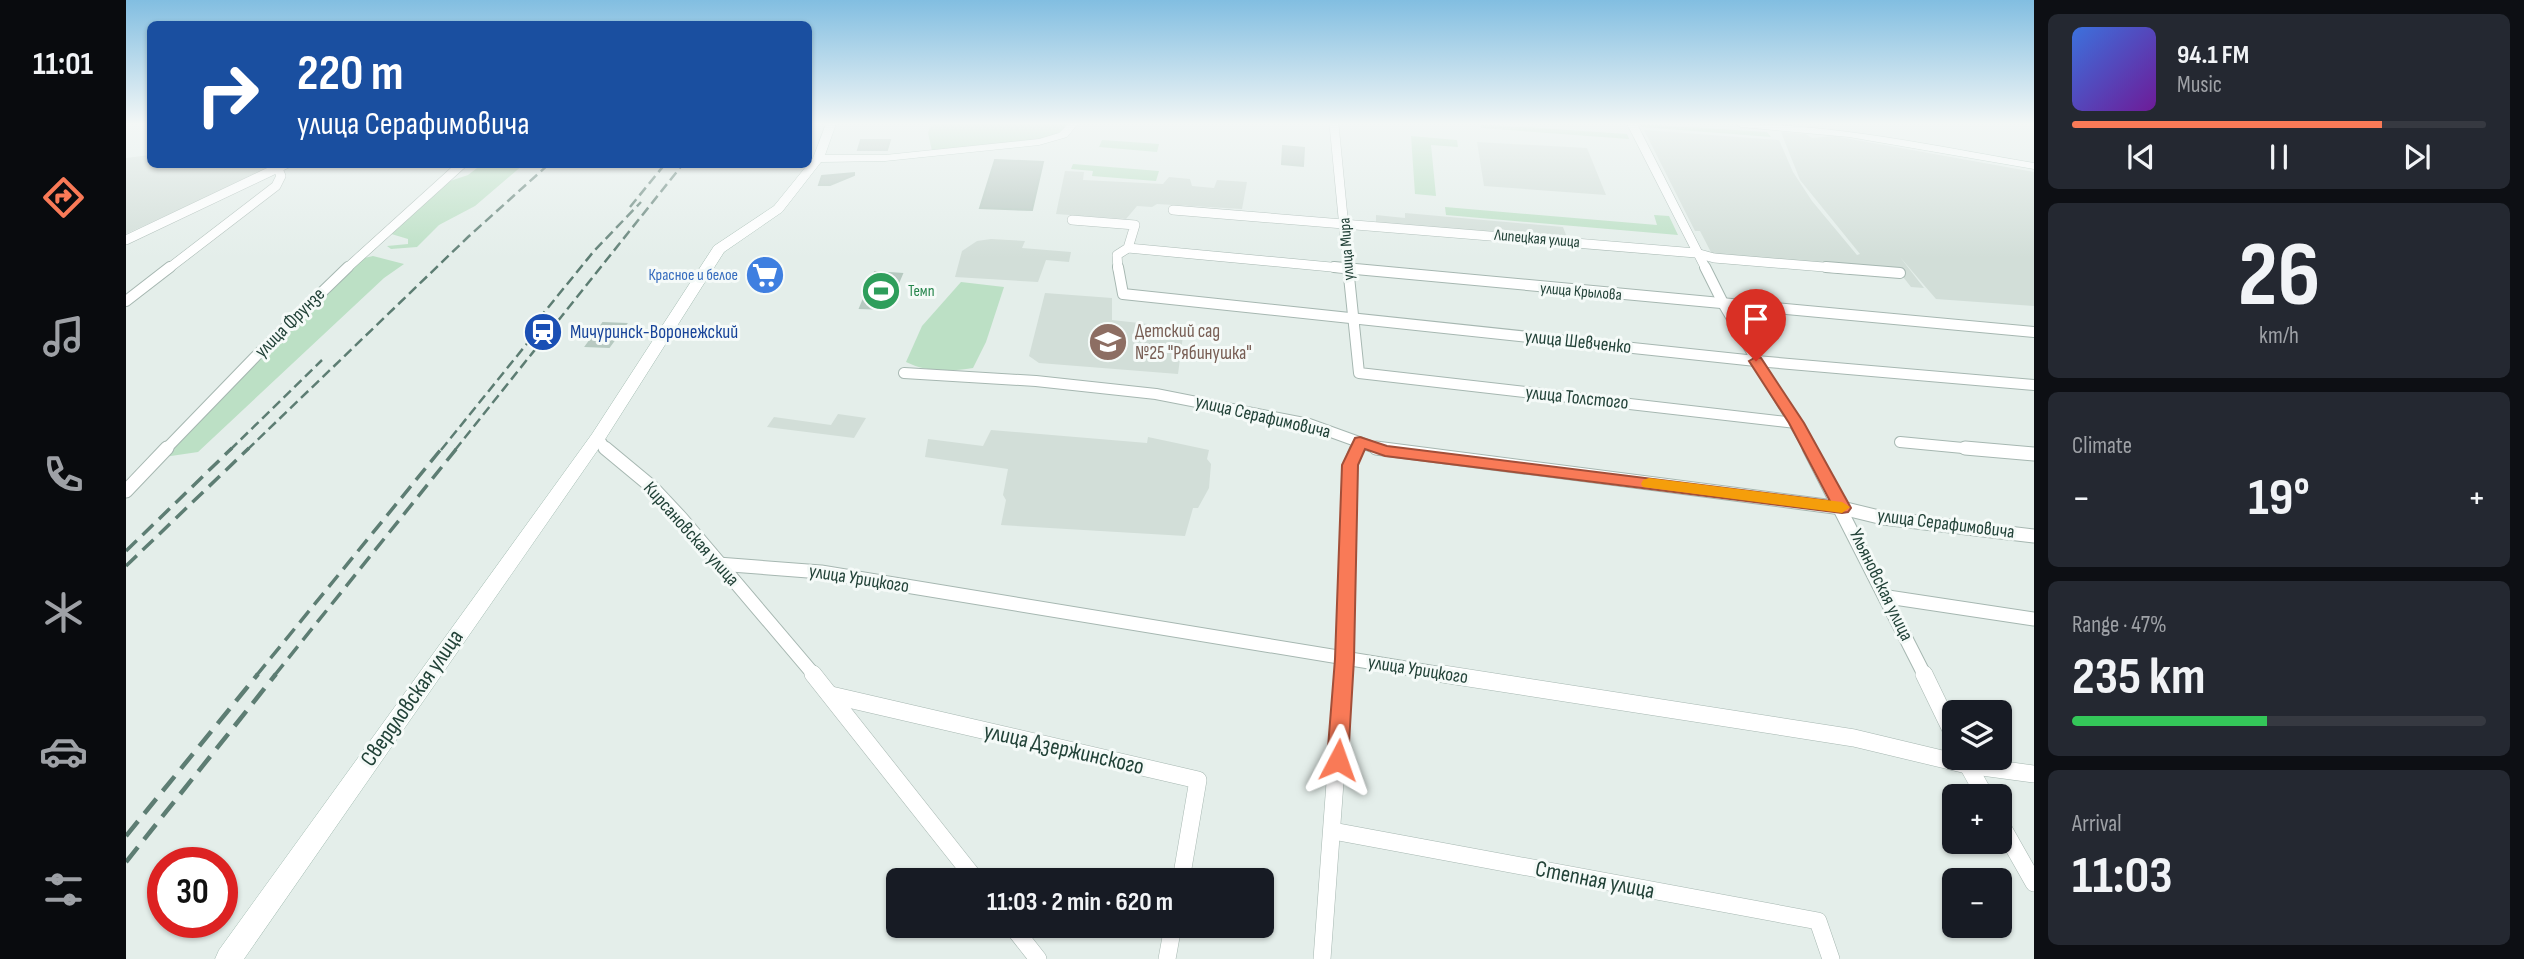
<!DOCTYPE html>
<html lang="en">
<head>
<meta charset="utf-8">
<style>
  body { margin:0; font-family:"Sofia Sans Condensed",sans-serif; background:#242831; color:#f1f3f6; height:100vh; display:flex; flex-direction:column; font-size:26px; white-space:nowrap }
  * { box-sizing:border-box; margin:0 }
  p { font-size:23px; color:#9ea1a6 }
  .icon { flex:none; width:38px; height:38px; fill:none; stroke:currentColor; stroke-width:2; stroke-linecap:round; stroke-linejoin:round }
  .map { position:relative; flex:1; overflow:hidden }
  .sheet { display:flex; flex-direction:column; gap:14px; padding:14px; background:#0d0f14; width:490px }
  .sheet>* { flex:none }
  .hud { position:absolute; left:21px; top:21px; width:665px; height:147px; border-radius:10px; box-shadow:0 2px 5px #0004; background:#1a4fa0; color:#fff; overflow:hidden }
  .buttons { position:absolute; left:1816px; top:700px; display:grid; gap:14px }
  .buttons a { display:grid; place-items:center; width:70px; height:70px; border-radius:10px; background:#171b24; box-shadow:0 2px 5px #0004; font-size:35px }
  .speed { position:absolute; left:21px; top:847px; display:flex; gap:14px; font-size:35px; font-weight:700; text-align:center }
  .speed>* { display:grid; place-content:center; width:91px; height:91px; border-radius:50%; background:#171b24; box-shadow:0 2px 5px #0004; line-height:1 }
  .speed .limit { border:10px solid #d22; background:#fff; color:#111 }
  .pin { position:absolute; display:grid; place-items:center; width:60px; height:60px; color:#fff; margin:-72px -30px; border-radius:50% 50% 50% 0; rotate:-45deg; box-shadow:0 0 7px #0007 }
  .pin .icon { rotate:45deg }
  .me { position:absolute; width:77px; margin:-38px; rotate:4deg; stroke-linejoin:round; filter:drop-shadow(0 0 5px #0008) }
  .turn { display:flex; align-items:center; gap:24px; height:147px; padding:0 35px; font-size:32px }
  .turn .icon { width:91px; height:91px; stroke-width:2.5 }
  .turn b { display:block; font-size:49px; line-height:60px }
  .big { font-size:52px; font-weight:700; line-height:1.1 }
  .sheet .widget { flex:1; display:flex; flex-direction:column; justify-content:center; gap:10px; min-width:0; padding:0 24px; border-radius:10px; background:#242831 }
  .sheet .dial { align-items:center; gap:0 }
  .dial b { font-size:91px; line-height:1 }
  .song { display:flex; align-items:center; gap:21px }
  .cover { width:84px; height:84px; border-radius:10px; background:linear-gradient(135deg,hsl(220 70% 55%),hsl(280 70% 35%)) }
  .played { height:7px; border-radius:4px; background:linear-gradient(90deg,#f97a57 75%,#363941 75%) }
  .keys { display:flex; justify-content:space-around; direction:ltr }
  .heat { display:flex; justify-content:space-between; align-items:center; font-size:38px; direction:ltr }
  .charge { height:10px; border-radius:5px; background:linear-gradient(90deg,#34c759 47%,#363941 0) }
  .trip { position:absolute; left:760px; top:868px; width:388px; height:70px; border-radius:10px; background:#171b24; box-shadow:0 2px 5px #0004; font-weight:700; line-height:70px; text-align:center }
  main { display:flex; flex:1; min-height:0 }
  .menu { display:flex; flex-direction:column; width:126px; justify-content:space-around; align-items:center; background:#090b0e; color:#9ea1a6 }
  .menu .icon { width:49px; height:49px }
  .menu .on { color:#f97a57 }
  .menu b { font-size:32px; color:#f1f3f6 }
  .map>svg:first-child { display:block }
  .built { fill:#d2ded8 }
  .green { fill:#bce0c5 }
  .building { fill:#b9c9c2; stroke:#b6c9c0; stroke-width:2 }
  .lines { fill:none; stroke-linecap:round; stroke-linejoin:round }
  .street-far3-casing { stroke:#a6b7b1; stroke-width:10 }
  .street-far2-casing { stroke:#a6b7b1; stroke-width:12 }
  .street-far1-casing { stroke:#a6b7b1; stroke-width:15 }
  .street-casing { stroke:#a6b7b1; stroke-width:18 }
  .secondary-casing { stroke:#a2bbb1; stroke-width:1 }
  .street-far3 { stroke:#fff; stroke-width:9 }
  .street-far2 { stroke:#fff; stroke-width:10 }
  .street-far1 { stroke:#fff; stroke-width:13 }
  .street { stroke:#fff; stroke-width:17 }
  .secondary { fill:#fff; fill-rule:evenodd }
  .rail-far2 { stroke:#5d7d73; stroke-width:2.5; stroke-dasharray:10 5; stroke-linecap:butt }
  .rail-far1 { stroke:#5d7d73; stroke-width:3.5; stroke-dasharray:15 8; stroke-linecap:butt }
  .rail { stroke:#5d7d73; stroke-width:4.5; stroke-dasharray:19 10; stroke-linecap:butt }
  .route { fill:#f97a57; stroke:#a24f39; stroke-width:2 }
  .slow { fill:#f59e0b }
  .labels { text-anchor:middle; dominant-baseline:central; stroke-width:6; stroke-linejoin:round; paint-order:stroke }
  .far-street-label { font-size:16px; fill:#224238; stroke:#f5faf8 }
  .far-shop-label { font-size:16px; fill:#366cbe; stroke:#f5faf8; text-anchor:end }
  .far-leisure-label { font-size:16px; fill:#27864d; stroke:#f5faf8; text-anchor:start }
  .street-label { font-size:19px; fill:#224238; stroke:#f5faf8 }
  .education-label { font-size:19px; fill:#785e54; stroke:#f5faf8; text-anchor:start }
  .transit-label { font-size:19px; fill:#164399; stroke:#f5faf8; text-anchor:start }
  .near-street-label { font-size:23px; fill:#224238; stroke:#f5faf8 }
</style>
</head>
<body>
<main>
<nav class="menu">
<b>11:01</b>
<svg class="icon on" aria-label="directions" viewBox="0 0 24 24"><path d="M12 3l9 9-9 9-9-9zM9 14v-3h6M13 9l2 2-2 2"/></svg>
<svg class="icon" aria-label="music" viewBox="0 0 24 24"><path d="M9 18V5l10-2v13"/><circle cx="6" cy="18" r="3"/><circle cx="16" cy="16" r="3"/></svg>
<svg class="icon" aria-label="phone" viewBox="0 0 24 24"><path d="M5 4h4l2 5-3 2q2 4 5 5l2-3 5 2v4C11 20 4 13 5 4z"/></svg>
<svg class="icon" aria-label="climate" viewBox="0 0 24 24"><path d="M12 3v18M4 7l16 10M4 17L20 7"/></svg>
<svg class="icon" aria-label="car" viewBox="0 0 24 24"><path d="M5 17H2v-5l4-1 3-4h7l3 4 3 1v5h-3M9 17h6M6 11h13"/><circle cx="7" cy="17" r="2"/><circle cx="17" cy="17" r="2"/></svg>
<svg class="icon" aria-label="filters" viewBox="0 0 24 24"><path d="M4 7h16M4 17h16"/><circle cx="9" cy="7" r="2"/><circle cx="15" cy="17" r="2"/></svg>
</nav>
<div class="map">
<svg width="1908" height="959" viewBox="0 0 1908 959">
  <rect width="100%" height="100%" fill="#e4eeea"/>
  <!-- built -->
  <g class="built">
    <path d="M1518,130L1653,140L1667,172L1686,201L1731,255L1734,254L1674,180L1655,132L1680,134L1686,138L1708,136L1908,172V306L1810,299L1774,257L1798,288L1785,287L1774,273L1588,258L1574,231H1569Z"/>
    <path d="M1351,142L1461,148L1480,195L1358,186Z"/>
    <path d="M24,155V164L150,165L0,234V158Z"/>
    <path d="M939,171L958,172L957,180L1037,184L1043,177L1064,179L1066,186L1088,188L1091,180L1121,182L1116,209L1031,204L1026,207L1011,206L1000,219L930,214Z"/>
    <path d="M1279,213L1437,227L1442,240L1250,224V215L1279,218Z"/>
    <path d="M865,239L899,241L896,248L945,252L943,262L920,260L912,282L829,277L836,251L851,241Z"/>
    <path d="M919,293L986,298V320L1058,328L1052,374L913,363L903,356Z"/>
    <path d="M712,414L740,418L728,438L641,427L648,417L705,425Z"/>
    <path d="M865,430L1021,443L1022,437L1083,450L1081,459L1085,464L1083,488L1072,508H1067L1059,536L875,525L880,500L877,495L882,469L799,457L802,439L857,446Z"/>
  </g>
  <!-- green -->
  <g class="green">
    <path d="M805,124H943C923,150 839,148 806,151L802,133Z"/>
    <path d="M1354,124L1501,134L1503,139L1355,128Z"/>
    <path d="M1514,124L1641,132L1645,137L1516,127Z"/>
    <path d="M1285,136L1331,140L1332,147L1305,145L1310,196L1289,194Z"/>
    <path d="M976,140L1033,144L1031,152L973,147Z"/>
    <path d="M947,164L1033,171L1030,181L966,176L967,171L945,169Z"/>
    <path d="M355,165H397L349,206L313,225L291,247L265,249L261,246L282,244V239L262,233L321,182L342,175Z"/>
    <path d="M1319,207L1531,225L1528,215L1543,216L1552,235L1320,215Z"/>
    <path d="M247,256L278,264L258,278L72,452L38,457L234,259Z"/>
    <path d="M835,282L878,287L860,342L847,368C824,372 800,372 780,362L796,326Z"/>
  </g>
  <!-- building -->
  <g class="building">
    <path d="M735,140H764L761,150H732Z"/>
    <path d="M1157,146L1178,148L1177,166L1156,164Z"/>
    <path d="M869,160L917,162L906,210L854,208Z"/>
    <path d="M728,173V175L704,185H693L696,176Z"/>
    <path d="M749,272L776,274L761,309L734,308Z"/>
    <path d="M477,323L500,324L483,347L460,346Z"/>
  </g>
  <g class="lines">
    <!-- street-far3 casing -->
    <g class="street-far3-casing">
      <g id="street-far3">
        <path d="M1208,124L1222,269"/>
        <path d="M1506,124L1580,269"/>
        <path d="M1047,210L1570,253L1588,258L1722,269"/>
        <path d="M946,220L1009,225L1002,248L991,255L992,269"/>
        <path d="M0,240L160,164"/>
        <path d="M1002,248L1226,269"/>
        <path d="M42,269L150,186L155,176L152,169"/>
        <path d="M220,269L336,164"/>
      </g>
    </g>
    <!-- street-far2 casing -->
    <g class="street-far2-casing">
      <g id="street-far2">
        <path d="M992,267L997,294L1630,361L1908,385"/>
        <path d="M1208,267L1908,332"/>
        <path d="M1222,267L1233,373L1670,423"/>
        <path d="M1579,267L1598,305L1684,450"/>
        <path d="M1700,267L1774,273"/>
        <path d="M0,301L44,267"/>
        <path d="M778,373L910,381L1030,394L1183,424L1255,450"/>
        <path d="M472,437L480,450"/>
        <path d="M1774,442L1858,450"/>
        <path d="M39,450L130,356L222,267"/>
        <path d="M1231,450L1234,442"/>
      </g>
    </g>
    <!-- street-far1 casing -->
    <g class="street-far1-casing">
      <g id="street-far1">
        <path d="M479,448L526,487L555,518L689,676"/>
        <path d="M1250,448L1716,508L1757,518L1908,536"/>
        <path d="M1683,448L1799,676"/>
        <path d="M1839,448L1908,454"/>
        <path d="M0,491L41,448"/>
        <path d="M592,564L695,572L1328,676"/>
        <path d="M1762,597L1908,619"/>
        <path d="M1217,676L1224,465L1231,448"/>
      </g>
    </g>
    <!-- street casing -->
    <g class="street-casing">
      <g id="street">
        <path d="M687,674L850,880"/>
        <path d="M1317,674L1728,738L1841,765L1908,774"/>
        <path d="M1798,674L1829,738"/>
        <path d="M705,695L1072,780L1055,880"/>
        <path d="M1839,760L1859,796"/>
        <path d="M1874,823L1908,883"/>
        <path d="M1207,831L1692,921L1705,959"/>
        <path d="M886,926L912,959"/>
        <path d="M1041,959L1047,926"/>
        <path d="M1196,959L1217,674"/>
      </g>
    </g>
    <!-- secondary casing -->
    <g class="secondary-casing">
      <g id="secondary">
        <path d="M700,124H710L699,155H759L913,139L933,133L942,124H952L941,137L913,145L759,161L695,162L656,212L598,252L478,441L118,959H89L93,950L466,434L588,246L648,206L687,158Z"/>
        <path d="M1610,124C1710,124 1809,146 1908,163V169L1723,137L1615,127Z"/>
      </g>
    </g>
    <!-- street-far3 -->
    <use href="#street-far3" class="street-far3"/>
    <!-- street-far2 -->
    <use href="#street-far2" class="street-far2"/>
    <!-- street-far1 -->
    <use href="#street-far1" class="street-far1"/>
    <!-- street -->
    <use href="#street" class="street"/>
    <!-- secondary -->
    <use href="#secondary" class="secondary"/>
    <!-- rail-far2 -->
    <g class="rail-far2">
      <path d="M504,207L539,164"/>
      <path d="M403,331L468,251L515,202"/>
      <path d="M104,450L196,360"/>
      <path d="M121,450L342,237L423,164"/>
      <path d="M315,450L416,325"/>
      <path d="M329,450L557,164"/>
    </g>
    <!-- rail-far1 -->
    <g class="rail-far1">
      <path d="M0,551L106,448"/>
      <path d="M0,566L123,448"/>
      <path d="M130,676L316,448"/>
      <path d="M148,676L331,448"/>
    </g>
    <!-- rail -->
    <g class="rail">
      <path d="M0,836L132,674"/>
      <path d="M0,862L150,674"/>
    </g>
  </g>
  <!-- sky -->
  <linearGradient id="sky" x2="0" y2="1"><stop stop-color="#82bee1"/><stop offset="0.48" stop-color="#f3f7f6"/><stop offset="1" stop-color="#f3f7f6" stop-opacity="0"/></linearGradient>
  <rect width="1908" height="258" fill="url(#sky)"/>
  <!-- route -->
  <path class="route" d="M1630,357L1635,358L1678,423L1725,508L1722,512L1716,513L1259,456L1239,449L1232,465L1228,659L1222,760L1219,766L1212,769L1204,766L1201,760L1209,659L1216,465L1229,438L1234,437L1261,446L1704,501L1663,423L1623,361Z"/>
  <!-- slow -->
  <path class="slow" d="M1523,478L1716,502L1724,507L1716,513L1517,487L1515,484L1517,480Z"/>
  <!-- icons -->
  <defs>
    <g id="supermarket-disc" transform="scale(2.0125)"><circle r="9.5" fill="#3f7fe0" stroke="#f5faf8"/><path d="M-6-5.5h2.5l.6 2H6L4.5 2H-2.5L-4.4-4H-6ZM-1.5 3.2a1.3 1.3 0 1 0 .1 0ZM3 3.2a1.3 1.3 0 1 0 .1 0Z" fill="#fff"/></g>
    <g id="stadium-disc" transform="scale(2.0125)"><circle r="9.5" fill="#2e9e5b" stroke="#f5faf8"/><path d="M0-5a6.5 5 0 1 0 0 10a6.5 5 0 1 0 0-10ZM-3.5-1.8h7v3.6h-7Z" fill="#fff"/></g>
    <g id="station-disc" transform="scale(2.0125)"><circle r="9.5" fill="#1a4fb4" stroke="#f5faf8"/><path d="M-3-6H3Q5-6 5-4V2Q5 4 3 4L4.5 6H3L1.5 4h-3L-3 6H-4.5L-3 4Q-5 4-5 2V-4Q-5-6-3-6ZM-3.5-4v3h7v-3ZM-3.5 1v1.5H-2V1ZM2 1v1.5H3.5V1Z" fill="#fff"/></g>
    <g id="school-disc" transform="scale(2.0125)"><circle r="9.5" fill="#8d6e63" stroke="#f5faf8"/><path d="M0-5L7-2L0 1L-7-2ZM-4 1L0 2.5L4 1V4Q0 6-4 4Z" fill="#fff"/></g>
  </defs>
  <g fill-rule="evenodd">
    <use href="#supermarket-disc" x="639" y="275"/>
    <use href="#stadium-disc" x="755" y="291"/>
    <use href="#station-disc" x="417" y="332"/>
    <use href="#school-disc" x="982" y="342"/>
  </g>
  <g class="labels">
    <!-- far-street labels -->
    <g class="far-street-label">
      <text transform="translate(1411 239) rotate(5)">Липецкая улица</text>
      <text transform="translate(1221 249) rotate(-94)">улица Мира</text>
      <text transform="translate(1455 292) rotate(5)">улица Крылова</text>
    </g>
    <!-- far-shop labels -->
    <g class="far-shop-label">
      <text x="612" y="275">Красное и белое</text>
    </g>
    <!-- far-leisure labels -->
    <g class="far-leisure-label">
      <text x="782" y="291">Темп</text>
    </g>
    <!-- street labels -->
    <g class="street-label">
      <text transform="translate(164 323) rotate(-45)">улица Фрунзе</text>
      <text transform="translate(1452 342) rotate(6)">улица Шевченко</text>
      <text transform="translate(1451 398) rotate(6)">улица Толстого</text>
      <text transform="translate(1137 417) rotate(13)">улица Серафимовича</text>
      <text transform="translate(1820 524) rotate(7)">улица Серафимовича</text>
      <text transform="translate(565 534) rotate(48)">Кирсановская улица</text>
      <text transform="translate(733 579) rotate(9)">улица Урицкого</text>
      <text transform="translate(1755 585) rotate(64)">Ульяновская улица</text>
      <text transform="translate(1292 670) rotate(9)">улица Урицкого</text>
    </g>
    <!-- education labels -->
    <g class="education-label">
      <text x="1009" y="331">Детский сад<tspan x="1009" dy="22">№25 "Рябинушка"</tspan></text>
    </g>
    <!-- transit labels -->
    <g class="transit-label">
      <text x="444" y="332">Мичуринск-Воронежский</text>
    </g>
    <!-- near-street labels -->
    <g class="near-street-label">
      <text transform="translate(286 698) rotate(-55)">Свердловская улица</text>
      <text transform="translate(938 749) rotate(13)">улица Дзержинского</text>
      <text transform="translate(1469 880) rotate(11)">Степная улица</text>
    </g>
  </g>
</svg>
<div class="buttons">
<a><svg class="icon" aria-label="layers" viewBox="0 0 24 24"><path d="M12 4l9 5-9 5-9-5zM3 14l9 5 9-5"/></svg></a>
<a>+</a>
<a>−</a>
</div>
<div class="speed"><div class="limit">30</div></div>
<div class="pin" style="left:1630px;top:361px;background:#d93025"><svg class="icon" aria-label="arrive" viewBox="0 0 24 24"><path d="M6 21V4h12l-3 4 3 4H6"/></svg></div>
<svg class="me" style="left:1212px;top:760px" viewBox="-20 -20 40 40"><path d="M0-17L14 15 0 8-14 15z" fill="#f97a57" stroke="#fff" stroke-width="4"/></svg>
<div class="trip">11:03 · 2 min · 620 m</div>
<div class="hud">
<div class="turn"><svg class="icon" aria-label="right" viewBox="0 0 24 24"><path d="M7 20v-9h11M14 6l5 5-5 5"/></svg><div><b>220 m</b>улица Серафимовича</div></div>
</div>
</div>
<section class="sheet">
<div class="widget">
<div class="song"><i class="cover"></i><div><b>94.1 FM</b><p>Music</p></div></div>
<div class="played"></div>
<div class="keys"><svg class="icon" aria-label="previous" viewBox="0 0 24 24"><path d="M18 5L8 12l10 7zM5 5v14"/></svg><svg class="icon" aria-label="pause" viewBox="0 0 24 24"><path d="M8 5v14M16 5v14"/></svg><svg class="icon" aria-label="next" viewBox="0 0 24 24"><path d="M6 5l10 7-10 7zM19 5v14"/></svg></div>
</div>
<div class="widget dial"><b>26</b><p>km/h</p></div>
<div class="widget"><p>Climate</p>
<div class="heat"><a>−</a><b class="big">19°</b><a>+</a></div>
</div>
<div class="widget"><p>Range · 47%</p><b class="big">235 km</b><div class="charge"></div></div>
<div class="widget"><p>Arrival</p><b class="big">11:03</b></div>
</section>
</main>
</body>
</html>
